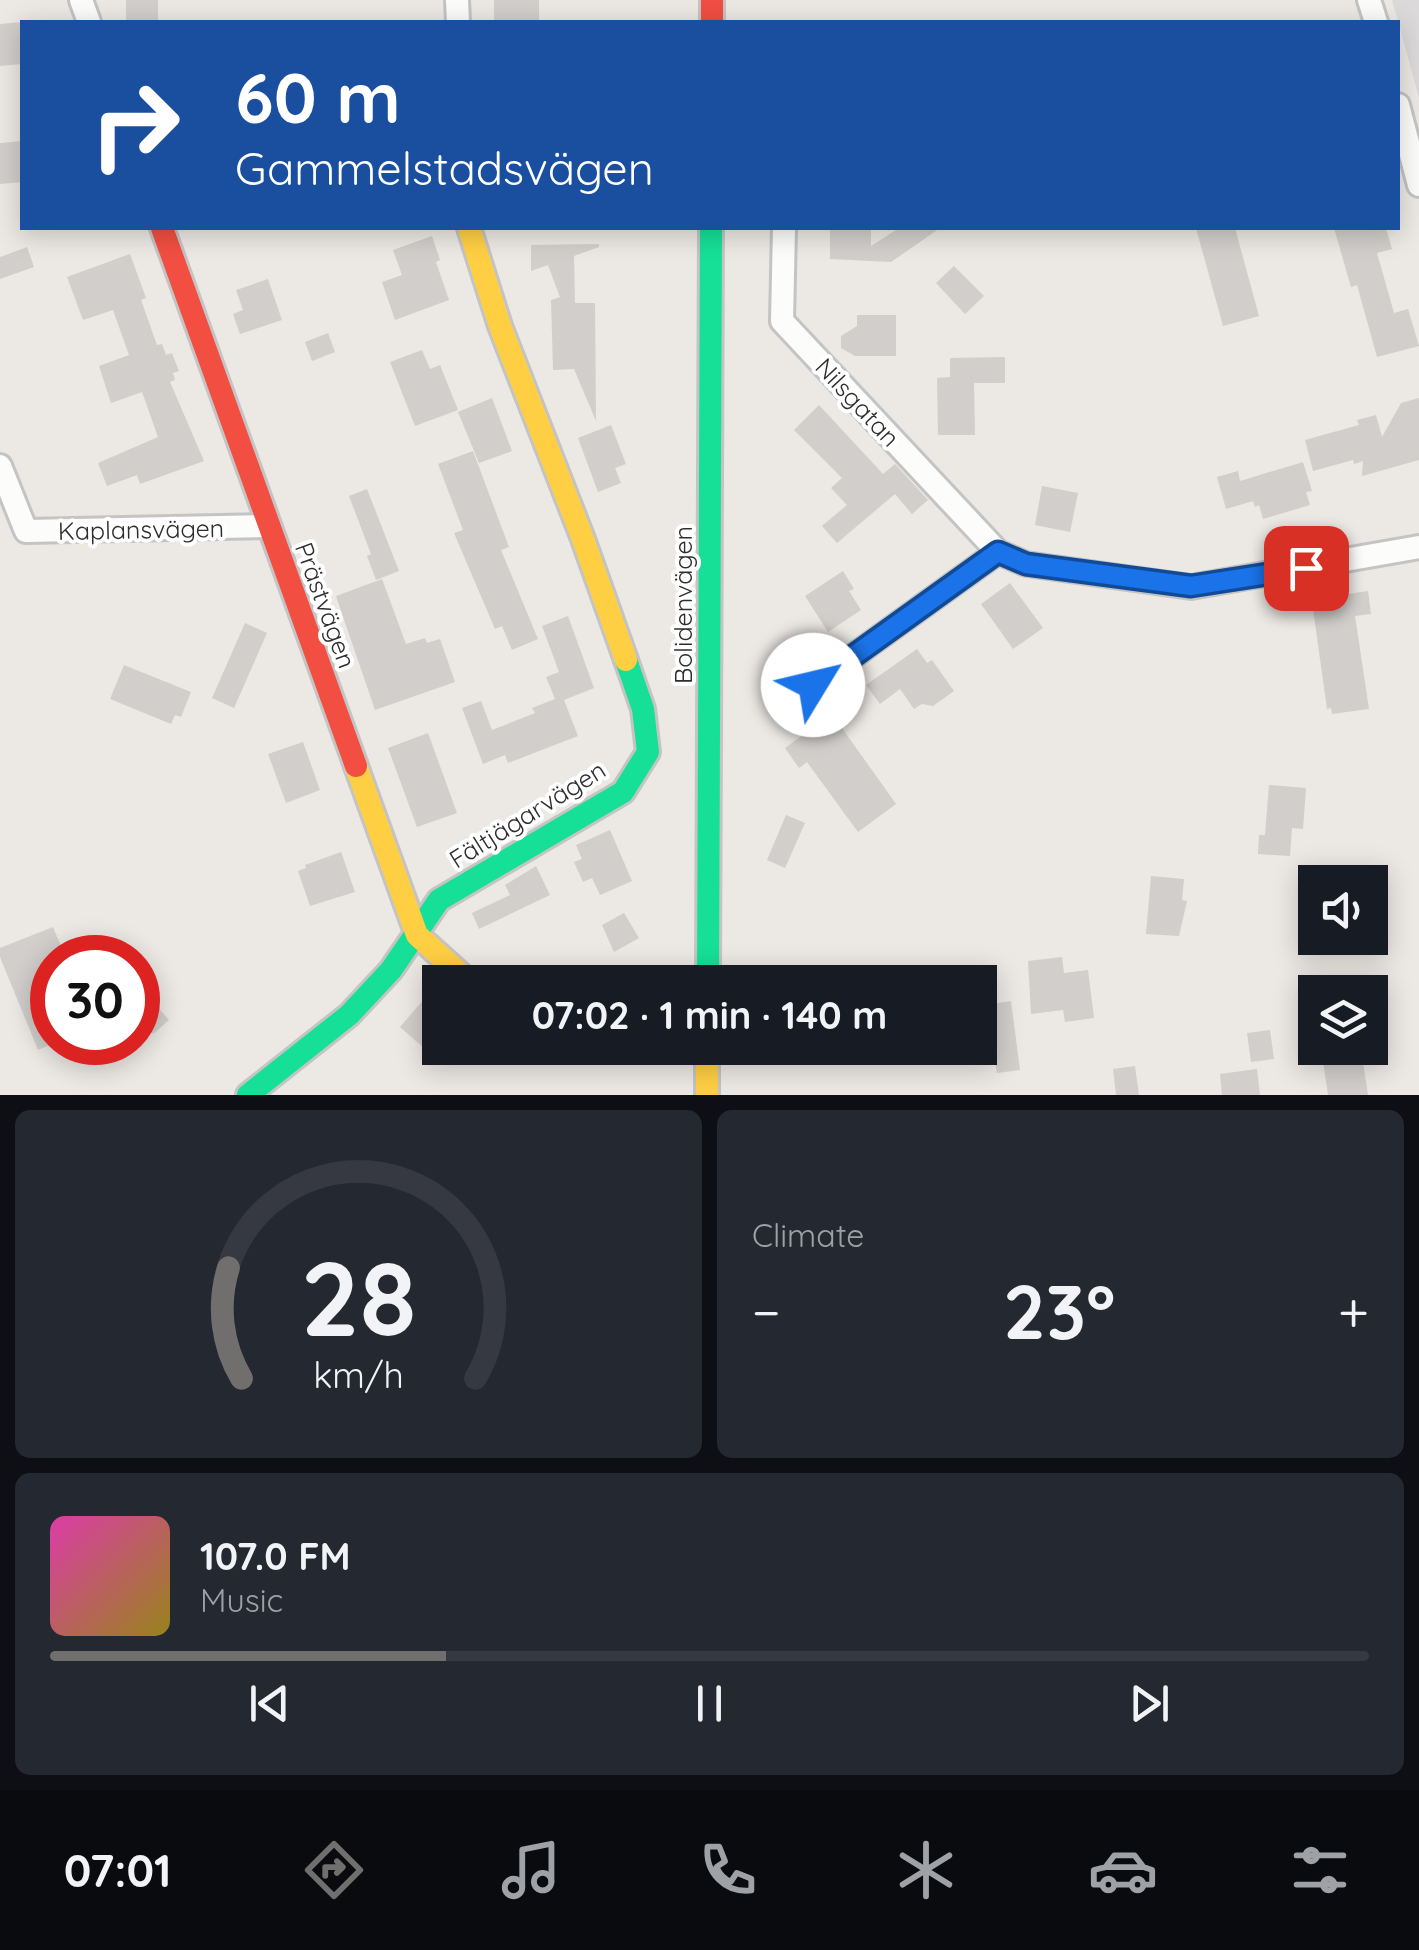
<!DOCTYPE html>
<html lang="en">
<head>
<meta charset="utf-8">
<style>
  body { margin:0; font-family:Quicksand,sans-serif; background:#242831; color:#f1f3f6; height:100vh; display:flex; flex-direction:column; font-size:38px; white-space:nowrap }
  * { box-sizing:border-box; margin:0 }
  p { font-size:32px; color:#9ea1a6 }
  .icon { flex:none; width:55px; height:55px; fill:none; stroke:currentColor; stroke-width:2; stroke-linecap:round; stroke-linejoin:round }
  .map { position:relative; height:1095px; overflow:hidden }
  .sheet { display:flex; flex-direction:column; gap:15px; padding:15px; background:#0d0f14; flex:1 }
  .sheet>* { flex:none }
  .hud { position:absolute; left:20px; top:20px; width:1380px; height:210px; border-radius:0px; box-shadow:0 5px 25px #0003; background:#1a4fa0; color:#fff; overflow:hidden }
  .fabs { position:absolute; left:1298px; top:865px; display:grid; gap:20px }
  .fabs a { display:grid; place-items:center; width:90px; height:90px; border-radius:0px; background:#171b24; box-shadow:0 5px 25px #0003; font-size:50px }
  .speed { position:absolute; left:30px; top:935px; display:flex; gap:20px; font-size:50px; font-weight:700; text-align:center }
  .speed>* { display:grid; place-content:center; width:130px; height:130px; border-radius:50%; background:#171b24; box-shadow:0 5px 25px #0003; line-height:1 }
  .speed .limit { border:15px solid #d22; background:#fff; color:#111 }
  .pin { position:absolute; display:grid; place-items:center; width:85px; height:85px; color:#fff; margin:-42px; border-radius:20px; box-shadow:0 5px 15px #0006 }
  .me { position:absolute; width:110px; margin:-55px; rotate:54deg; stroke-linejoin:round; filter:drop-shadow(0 0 8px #0008) }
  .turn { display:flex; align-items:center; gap:35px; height:210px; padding:0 50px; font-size:45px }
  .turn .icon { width:130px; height:130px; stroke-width:2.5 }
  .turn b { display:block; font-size:70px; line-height:85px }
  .big { font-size:75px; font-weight:700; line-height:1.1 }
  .sheet .card { flex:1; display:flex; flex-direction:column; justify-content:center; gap:15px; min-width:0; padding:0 35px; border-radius:15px; background:#242831 }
  .sheet .dial { align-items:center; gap:0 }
  .dial svg { height:260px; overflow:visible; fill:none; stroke:#363941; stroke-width:7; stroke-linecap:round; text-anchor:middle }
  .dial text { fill:#f1f3f6; stroke:none }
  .song { display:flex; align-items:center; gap:30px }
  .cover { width:120px; height:120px; border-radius:15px; background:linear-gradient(135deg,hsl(320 70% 55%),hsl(50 70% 35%)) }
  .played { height:10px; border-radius:5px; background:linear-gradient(90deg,#706f6e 30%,#363941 30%) }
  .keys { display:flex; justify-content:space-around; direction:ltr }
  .heat { display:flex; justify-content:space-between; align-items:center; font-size:55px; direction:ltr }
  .sheet .tiles { flex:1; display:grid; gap:15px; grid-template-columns:1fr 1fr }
  .card:last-child { grid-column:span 2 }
  .trip { position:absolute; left:422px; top:965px; width:575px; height:100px; border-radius:0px; background:#171b24; box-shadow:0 5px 25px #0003; font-weight:700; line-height:100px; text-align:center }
  .tabs { display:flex; height:160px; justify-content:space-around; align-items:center; background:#090b0e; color:#9ea1a6 }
  .tabs .icon { width:70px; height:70px }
  .tabs .current { color:#706f6e }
  .tabs b { font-size:45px; color:#f1f3f6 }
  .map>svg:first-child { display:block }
  .industrial { fill:#dcd9db }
  .building { fill:#d1cecb }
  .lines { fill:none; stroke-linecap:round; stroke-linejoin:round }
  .street-casing { stroke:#c5c4c5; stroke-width:28 }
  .fast-casing { stroke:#c5c4c5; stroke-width:28 }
  .slow-casing { stroke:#c5c4c5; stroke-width:28 }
  .jam-casing { stroke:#c5c4c5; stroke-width:28 }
  .street { stroke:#fcfcfb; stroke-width:22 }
  .fast { stroke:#16e098; stroke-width:22 }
  .slow { stroke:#ffcf43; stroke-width:22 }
  .jam { stroke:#f24e42; stroke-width:22 }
  .route-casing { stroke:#114b97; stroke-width:25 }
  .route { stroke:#1a73e8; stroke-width:18 }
  .labels { text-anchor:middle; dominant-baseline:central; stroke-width:8; stroke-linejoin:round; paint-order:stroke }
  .street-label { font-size:25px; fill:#2e2e2e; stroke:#fff }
</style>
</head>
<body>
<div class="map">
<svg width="1419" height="1095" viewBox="0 0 1419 1095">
  <rect width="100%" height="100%" fill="#ece8e4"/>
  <!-- industrial -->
  <path class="industrial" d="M1392,0H1419V98L1396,14Z"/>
  <!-- building -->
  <g class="building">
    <rect x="126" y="0" width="32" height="20"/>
    <rect x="494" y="0" width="45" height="22"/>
    <path d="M22,22V64L0,66V24Z"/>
    <path d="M22,141V182L0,184V143Z"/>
    <path d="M830,228H871V246L899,228H940L891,262L830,259Z"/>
    <path d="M1196,228H1235L1259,316L1223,326Z"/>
    <path d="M1334,228H1386L1392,249L1377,253L1394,313L1408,309L1419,346L1377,357L1357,285L1351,287Z"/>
    <path d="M432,236L440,260L436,262L449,300L395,320L382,282L402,275L393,250Z"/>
    <path d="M599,244V247L574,256L575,303H595L596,421L574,369L553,370L551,300L560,297L548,265L531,271V245Z"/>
    <path d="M27,247L34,267L0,279V257Z"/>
    <path d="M130,254L146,298L141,300L157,345L162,344L166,355L172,353L179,371L173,373L175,380L170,382L204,461L140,484L137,475L107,486L98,463L158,437L142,392L111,403L99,366L129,355L113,310L83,320L67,277Z"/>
    <path d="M954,266L984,296L965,314L936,283Z"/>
    <path d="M268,279L282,320L240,334L233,314L243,310L236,290Z"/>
    <path d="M857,315H896V356H855L841,348V336L857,326Z"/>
    <path d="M328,333L335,352L312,361L305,342Z"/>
    <path d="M422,350L430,369L440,365L458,410L415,426L390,362Z"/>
    <path d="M1005,357V383H974L975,435H938L937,378L950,377V358Z"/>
    <path d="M492,398L512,451L479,463L458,412Z"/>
    <path d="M1419,398V460L1362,476L1363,461L1354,464L1353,460L1313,471L1305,440L1359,425L1357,420L1376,415L1382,437L1401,403Z"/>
    <path d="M819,405L883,474L895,464L928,500L912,514L895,494L837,543L822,526L847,505L831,488L842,478L794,430Z"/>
    <path d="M611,425L626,464L615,468L621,483L598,492L578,438Z"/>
    <path d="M473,451L509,547L501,550L538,639L512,650L502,626L495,629L454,533L463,530L438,464Z"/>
    <path d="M1303,462L1312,491L1306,492L1310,505L1263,519L1259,505L1255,507L1253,501L1226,509L1217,477L1238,471L1240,481Z"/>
    <path d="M1042,486L1078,493L1070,532L1035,525Z"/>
    <path d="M367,489L399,571L376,580L367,556L371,554L349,496Z"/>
    <path d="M843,571L854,589L849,591L861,610L828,632L805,596Z"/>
    <path d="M382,579L406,644L425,638L427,643L440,639L455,682L375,710L336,596Z"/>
    <path d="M1010,583L1043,628L1013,649L981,604Z"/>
    <path d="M1368,591L1371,614L1355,616L1369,709L1332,714L1331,708L1327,709L1313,609L1322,608L1321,598Z"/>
    <path d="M568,616L594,688L564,700L578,736L508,763L505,755L483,764L462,708L481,701L492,730L535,713L532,708L555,699L546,677L559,672L542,626Z"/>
    <path d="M245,623L267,633L234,708L212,698Z"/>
    <path d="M917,649L927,663L932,660L954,691L933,706L922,704L914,709L900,689L880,704L866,685Z"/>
    <path d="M124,665L191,692L181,717L175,715L171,724L110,699Z"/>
    <path d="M832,714L896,804L858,832L807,762L799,768L785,748Z"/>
    <path d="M428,733L457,813L417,827L388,748Z"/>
    <path d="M303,742L320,790L286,803L268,754Z"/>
    <path d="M1269,785L1306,788L1303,829L1292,828L1290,856L1258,854L1259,835H1265Z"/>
    <path d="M786,815L805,823L785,868L767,860Z"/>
    <path d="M610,830L632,881L600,895L592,878L583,882L574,862L582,859L576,845Z"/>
    <path d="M341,852L355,892L310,906L298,871L306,868L305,865Z"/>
    <path d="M536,866L550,895L479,929L472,913L510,895L505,885Z"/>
    <path d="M1151,876L1184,879L1182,900L1187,901L1179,936L1146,934Z"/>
    <path d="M624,913L639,938L614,952L602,925Z"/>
    <path d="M53,927L66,958H52V1044L38,1050L0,957V948Z"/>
    <path d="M1062,957L1064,973L1088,970L1094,1018L1065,1022L1063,1010L1031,1014L1028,961Z"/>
    <path d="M148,996L169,1020L153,1034L138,1016V1005Z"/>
    <path d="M425,998L440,1011V1062L400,1027Z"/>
    <path d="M1011,1001L1020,1070L997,1073L985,1005Z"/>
    <path d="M1270,1030L1274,1059L1251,1062L1247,1033Z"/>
    <path d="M1321,1048H1361L1368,1095H1328Z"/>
    <path d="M1135,1066L1139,1095H1116L1113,1069Z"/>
    <path d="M1257,1069L1260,1095H1222L1220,1074Z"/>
  </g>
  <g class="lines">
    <!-- street casing -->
    <g class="street-casing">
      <g id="street">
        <path d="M81,0L89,22"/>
        <path d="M457,0L458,22"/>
        <path d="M1369,0L1376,22"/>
        <path d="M1398,105L1419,185"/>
        <path d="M784,228L782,321L998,552"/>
        <path d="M0,466L26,531L267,526"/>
        <path d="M813,685L998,552L1026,564L1191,587L1419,547"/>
      </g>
    </g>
    <!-- fast casing -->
    <g class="fast-casing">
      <g id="fast">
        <path d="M708,982L711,228"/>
        <path d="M248,1095L349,1015L391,970L439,900L623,792L648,752L643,709L626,660"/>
      </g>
    </g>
    <!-- slow casing -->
    <g class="slow-casing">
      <g id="slow">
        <path d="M469,228L500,326L583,539L626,660"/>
        <path d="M356,766L417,935L469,982"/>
        <path d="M707,1048V1095"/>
      </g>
    </g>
    <!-- jam casing -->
    <g class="jam-casing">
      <g id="jam">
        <path d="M712,0V22"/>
        <path d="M162,228L356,766"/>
      </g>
    </g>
    <!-- street -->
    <use href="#street" class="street"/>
    <!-- fast -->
    <use href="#fast" class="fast"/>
    <!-- slow -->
    <use href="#slow" class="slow"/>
    <!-- jam -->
    <use href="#jam" class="jam"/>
  </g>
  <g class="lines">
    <!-- route casing -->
    <g class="route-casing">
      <path id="route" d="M813,685L998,552L1026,564L1191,586L1306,568"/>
    </g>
    <!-- route -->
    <use href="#route" class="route"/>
  </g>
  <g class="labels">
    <!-- street labels -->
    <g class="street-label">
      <text transform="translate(858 402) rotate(47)">Nilsgatan</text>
      <text transform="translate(141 529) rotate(-1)">Kaplansvägen</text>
      <text transform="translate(326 605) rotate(70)">Prästvägen</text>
      <text transform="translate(682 605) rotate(-90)">Bolidenvägen</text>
      <text transform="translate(527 814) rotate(-32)">Fältjägarvägen</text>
    </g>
  </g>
</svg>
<div class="fabs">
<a><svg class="icon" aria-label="sound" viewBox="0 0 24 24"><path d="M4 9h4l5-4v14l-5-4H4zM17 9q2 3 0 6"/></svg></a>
<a><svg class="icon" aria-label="layers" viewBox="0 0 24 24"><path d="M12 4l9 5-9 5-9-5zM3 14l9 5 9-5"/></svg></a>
</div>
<div class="speed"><div class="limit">30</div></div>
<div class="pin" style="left:1306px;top:568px;background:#d93025"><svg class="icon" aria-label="arrive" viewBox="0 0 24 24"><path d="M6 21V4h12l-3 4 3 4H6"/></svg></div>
<svg class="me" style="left:813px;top:685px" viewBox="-20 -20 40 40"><circle r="19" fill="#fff"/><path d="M0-13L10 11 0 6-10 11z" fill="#1a73e8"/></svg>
<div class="trip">07:02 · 1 min · 140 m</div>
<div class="hud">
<div class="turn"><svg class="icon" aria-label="right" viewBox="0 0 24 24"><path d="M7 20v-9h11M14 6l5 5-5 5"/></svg><div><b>60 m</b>Gammelstadsvägen</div></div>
</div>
</div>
<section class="sheet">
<div class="tiles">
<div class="card dial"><svg viewBox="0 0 100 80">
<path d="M14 69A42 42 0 1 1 86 69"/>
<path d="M14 69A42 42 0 0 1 10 35" stroke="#706f6e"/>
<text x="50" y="56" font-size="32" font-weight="700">28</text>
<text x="50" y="72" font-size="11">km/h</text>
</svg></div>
<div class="card"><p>Climate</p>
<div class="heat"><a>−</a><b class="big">23°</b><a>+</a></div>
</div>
<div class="card">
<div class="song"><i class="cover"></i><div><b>107.0 FM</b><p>Music</p></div></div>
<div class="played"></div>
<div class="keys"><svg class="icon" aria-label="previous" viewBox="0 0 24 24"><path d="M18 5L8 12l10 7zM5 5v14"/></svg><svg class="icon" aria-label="pause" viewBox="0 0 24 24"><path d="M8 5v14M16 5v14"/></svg><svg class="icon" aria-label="next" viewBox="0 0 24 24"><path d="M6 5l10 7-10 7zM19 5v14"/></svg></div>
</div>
</div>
</section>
<nav class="tabs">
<b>07:01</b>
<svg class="icon current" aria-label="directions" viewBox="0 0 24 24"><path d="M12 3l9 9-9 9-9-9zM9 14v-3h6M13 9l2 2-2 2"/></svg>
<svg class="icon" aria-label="music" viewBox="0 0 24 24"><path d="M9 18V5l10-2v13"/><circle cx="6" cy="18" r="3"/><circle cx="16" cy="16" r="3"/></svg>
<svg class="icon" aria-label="phone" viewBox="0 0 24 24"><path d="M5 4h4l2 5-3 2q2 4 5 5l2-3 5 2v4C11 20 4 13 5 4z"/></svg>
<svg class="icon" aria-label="climate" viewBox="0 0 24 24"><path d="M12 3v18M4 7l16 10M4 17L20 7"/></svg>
<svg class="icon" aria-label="car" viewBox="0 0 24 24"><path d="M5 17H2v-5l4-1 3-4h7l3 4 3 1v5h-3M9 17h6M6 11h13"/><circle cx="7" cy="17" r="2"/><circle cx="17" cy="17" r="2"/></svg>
<svg class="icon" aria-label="filters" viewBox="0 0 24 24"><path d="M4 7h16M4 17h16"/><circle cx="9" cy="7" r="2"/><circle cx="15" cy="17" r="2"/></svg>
</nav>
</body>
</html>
